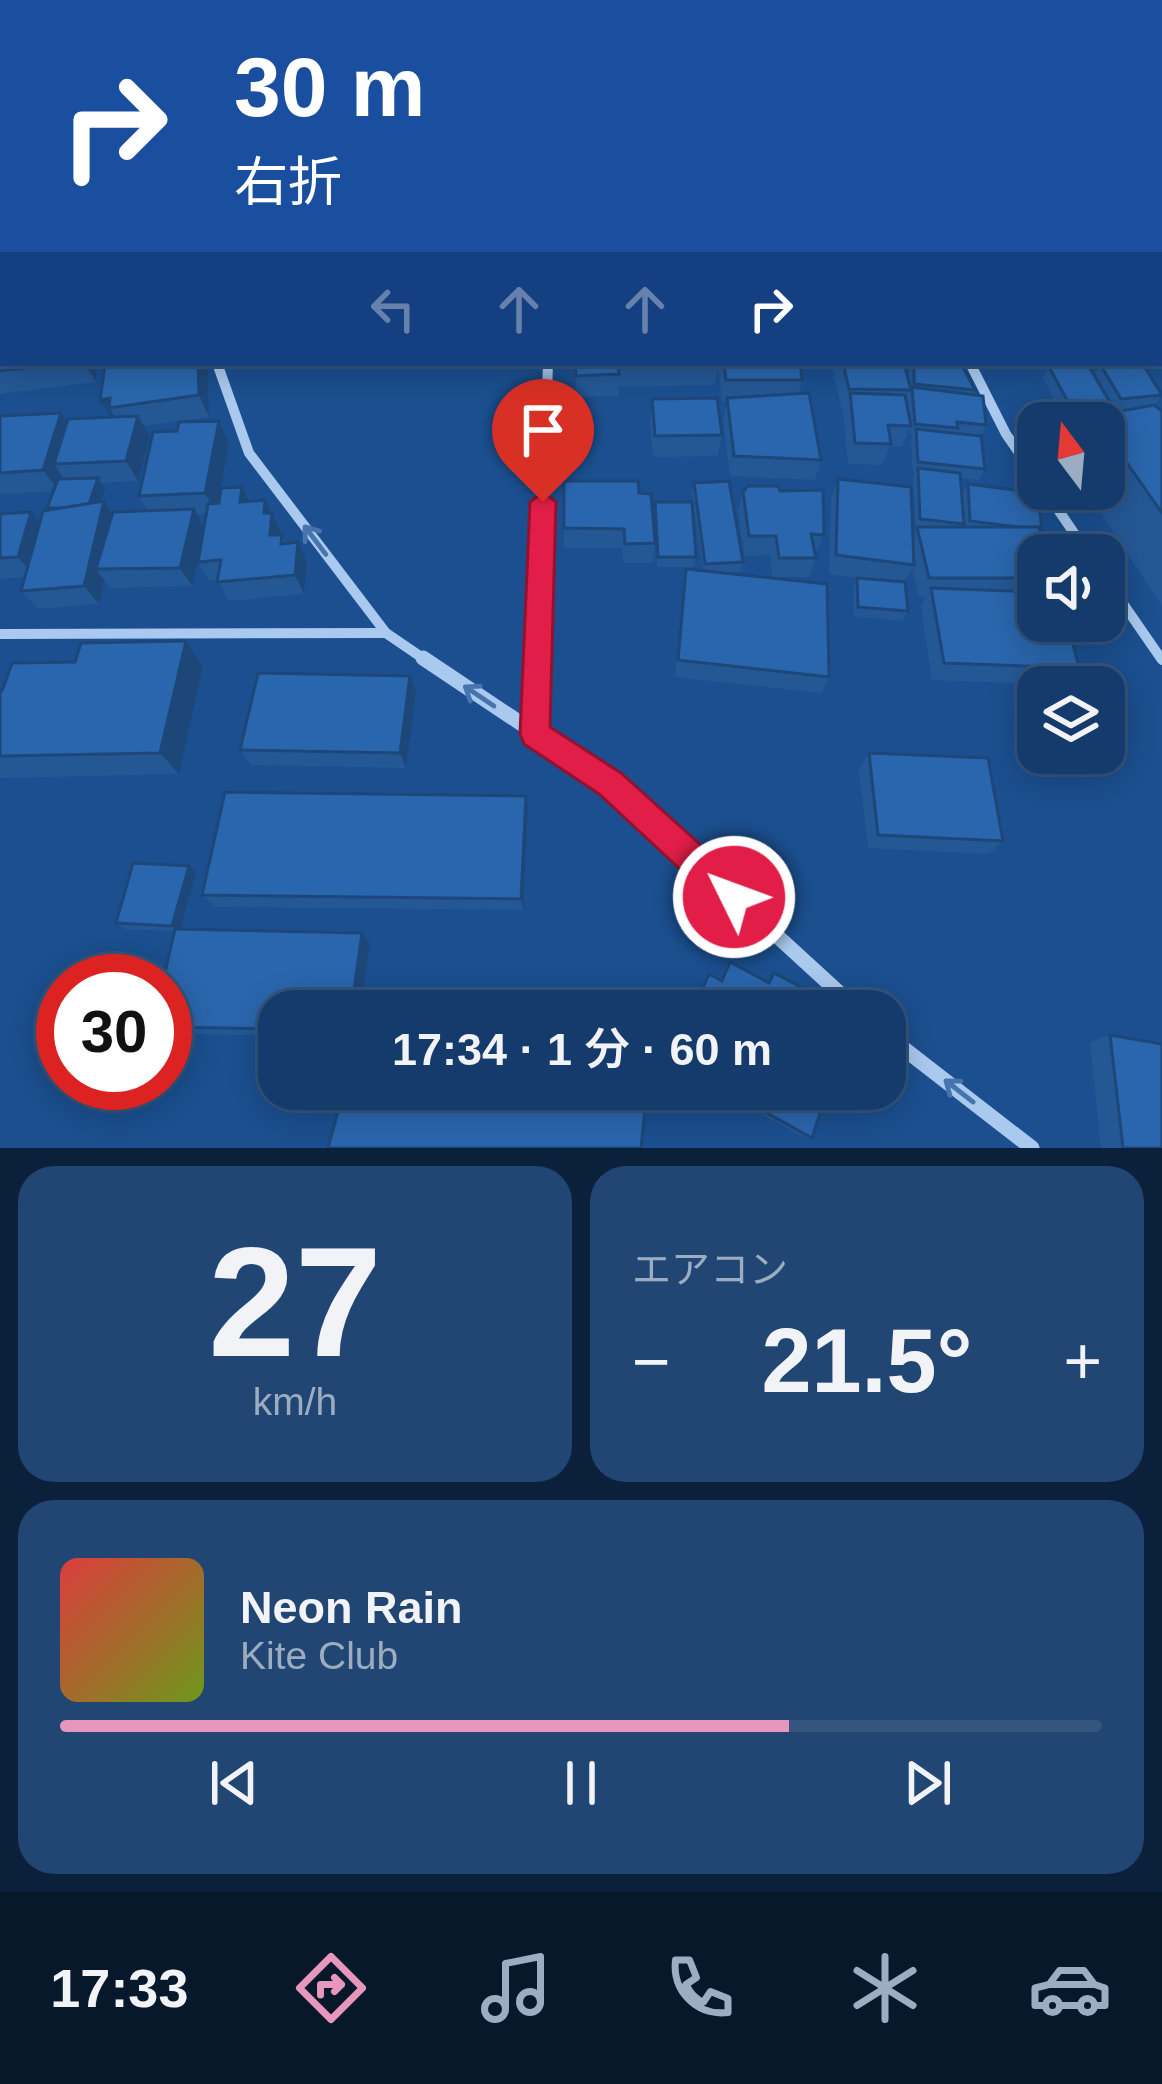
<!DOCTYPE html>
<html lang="ja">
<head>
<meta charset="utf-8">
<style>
  body { margin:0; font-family:Arial,"Noto Sans JP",sans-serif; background:#214673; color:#f1f3f6; height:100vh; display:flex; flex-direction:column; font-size:45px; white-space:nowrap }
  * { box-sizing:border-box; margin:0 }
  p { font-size:39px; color:#9dadc1 }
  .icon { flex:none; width:66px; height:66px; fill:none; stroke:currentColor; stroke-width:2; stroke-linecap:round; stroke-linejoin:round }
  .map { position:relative; height:1148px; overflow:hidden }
  .sheet { display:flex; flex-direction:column; gap:18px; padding:18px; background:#0b203b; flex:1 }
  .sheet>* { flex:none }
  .guide { position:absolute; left:0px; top:0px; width:1164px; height:366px; box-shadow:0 6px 30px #0003,0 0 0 3px #33557e; background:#1a4fa0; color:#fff; overflow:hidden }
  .needle { width:78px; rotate:344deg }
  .buttons { position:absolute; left:1017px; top:402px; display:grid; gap:24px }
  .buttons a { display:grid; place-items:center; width:108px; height:108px; border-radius:24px; background:#143b6b; box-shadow:0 6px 30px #0003,0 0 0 3px #33557e; font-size:60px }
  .speed { position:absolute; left:36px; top:954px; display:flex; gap:24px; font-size:60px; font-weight:700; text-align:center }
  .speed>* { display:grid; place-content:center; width:156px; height:156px; border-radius:50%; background:#143b6b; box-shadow:0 6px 30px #0003,0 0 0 3px #33557e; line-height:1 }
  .speed .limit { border:18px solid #d22; background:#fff; color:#111 }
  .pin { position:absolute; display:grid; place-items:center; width:102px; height:102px; color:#fff; margin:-123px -51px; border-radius:50% 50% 50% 0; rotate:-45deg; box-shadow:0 0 12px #0007 }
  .pin .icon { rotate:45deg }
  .me { position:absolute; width:132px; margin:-66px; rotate:312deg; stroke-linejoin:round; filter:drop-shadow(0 0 9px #0008) }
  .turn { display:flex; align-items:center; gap:42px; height:252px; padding:0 36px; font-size:54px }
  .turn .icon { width:156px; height:156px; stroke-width:2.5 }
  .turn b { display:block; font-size:84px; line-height:102px }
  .lanes { display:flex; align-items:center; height:114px; padding:0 36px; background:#0003; justify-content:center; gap:60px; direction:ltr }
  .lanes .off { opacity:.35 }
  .big { font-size:90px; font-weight:600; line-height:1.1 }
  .sheet .tile { flex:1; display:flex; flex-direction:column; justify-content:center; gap:18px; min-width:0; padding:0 42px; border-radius:36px; background:#214673 }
  .sheet .dial { align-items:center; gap:0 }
  .dial b { font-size:156px; line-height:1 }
  .song { display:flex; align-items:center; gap:36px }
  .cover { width:144px; height:144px; border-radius:18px; background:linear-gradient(135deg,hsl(0 70% 55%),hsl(80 70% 35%)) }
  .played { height:12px; border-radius:6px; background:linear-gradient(90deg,#e797bd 70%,#33557e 70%) }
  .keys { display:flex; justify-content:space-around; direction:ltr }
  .heat { display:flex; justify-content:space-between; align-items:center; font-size:66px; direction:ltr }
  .sheet .tiles { flex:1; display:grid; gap:18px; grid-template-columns:1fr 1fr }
  .tile:last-child { grid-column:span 2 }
  .trip { position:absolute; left:258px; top:990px; width:648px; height:120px; border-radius:36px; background:#143b6b; box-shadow:0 6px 30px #0003,0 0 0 3px #33557e; font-weight:600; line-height:120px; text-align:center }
  .tab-bar { display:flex; height:192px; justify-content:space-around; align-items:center; background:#08182b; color:#9dadc1 }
  .tab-bar .icon { width:84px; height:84px }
  .tab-bar .selected { color:#e797bd }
  .tab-bar b { font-size:54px; color:#f1f3f6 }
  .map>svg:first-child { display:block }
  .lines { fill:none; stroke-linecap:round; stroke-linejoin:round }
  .minor-far2 { stroke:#a9c9ee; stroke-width:9 }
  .minor-far1 { stroke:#a9c9ee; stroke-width:10 }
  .minor { stroke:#a9c9ee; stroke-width:15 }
  .primary { fill:#f0f6ff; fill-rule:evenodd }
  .wall { fill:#245895; fill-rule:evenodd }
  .shaded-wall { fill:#1d4779 }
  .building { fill:#2a66ad; stroke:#1d4779; stroke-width:3 }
  .oneway { stroke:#4674ac }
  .route { fill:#e11d48; stroke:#92132f; stroke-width:3 }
</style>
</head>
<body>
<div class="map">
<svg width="1162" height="1148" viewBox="0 0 1162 1148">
  <rect width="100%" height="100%" fill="#1b4f8f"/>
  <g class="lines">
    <!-- minor-far2 -->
    <path class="minor-far2" d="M0,239L3,235"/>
    <!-- minor-far1 -->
    <g class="minor-far1">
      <path d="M217,363L249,453L386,633L427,661"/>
      <path d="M970,363L1006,434L1038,480"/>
      <path d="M1044,489L1089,555"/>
      <path d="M1104,576L1162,660"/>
      <path d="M0,634L386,633"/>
      <path d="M538,661L548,363"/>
    </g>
    <!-- minor -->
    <g class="minor">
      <path d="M423,658L610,783L859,1011"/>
      <path d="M535,734L538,658"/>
      <path d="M885,1034L1032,1148"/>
    </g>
    <!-- primary -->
    <g class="primary">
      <path d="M901,0H919L921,3H903Z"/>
      <path d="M947,0H965L967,3H949Z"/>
      <path d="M1161,243L1162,244V260L1161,259Z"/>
      <rect x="1161" y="319" width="1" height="19"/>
    </g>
  </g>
  <!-- wall -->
  <g class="wall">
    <path d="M0,0H8L10,3H3V163H0Z"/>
    <path d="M307,0H389V3H308Z"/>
    <path d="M1015,0H1112L1111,3H1014Z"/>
    <path d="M1125,0H1162V138L1161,3H1126Z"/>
    <path d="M3,248V363H97L96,382L0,394V249Z"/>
    <path d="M115,363H205L208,371L209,417L143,426L150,437L138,481L101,483L105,489L101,502L112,514L148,511L139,496L177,431L219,421L229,442L218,503L265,500L286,544L298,542L307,562L304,594L228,601L218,580L209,581L198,562L201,545L192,586L110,588L104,580L99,604L38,609L21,591L25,577L0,579V514L31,512L40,523L49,510L47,508L54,491L0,494V416L61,413L67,423L110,417L100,400ZM196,514H206L204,528Z"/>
    <path d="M575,363H800L802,380L799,393L821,460L815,480L730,476L723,420L727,402H722L718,366L715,385L619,387L618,396L576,397Z"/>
    <path d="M831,363H907L905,368L909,383V363H961L975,390L973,395L986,425L981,436L985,469L979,480L960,478L964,524L962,527H964L962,495L968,484L1041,531L1038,555V621L1079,668L1064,685L932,680L921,606L926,597H919L912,568L905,582L908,611L902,621L854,616L853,588L857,578L829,574L831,499L838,479L913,536L916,529L913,478L915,473H913L911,440L913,435H910V428L902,447L890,446L882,465L848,464L843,414L844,410H842Z"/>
    <path d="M1100,364L1162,395L1155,405L1162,411V606L1085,489H1104V423H1098L1105,414L1135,408L1114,410L1110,404L1103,415L1065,420L1043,378L1049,367L1094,375Z"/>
    <path d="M652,399L722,435L718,456L653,457L650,421Z"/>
    <path d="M564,481L639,493L655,543L653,563H623L622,548H564Z"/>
    <path d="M694,483L743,562L740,572L722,573L829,677L821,693L675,677L686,569L703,571L692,493Z"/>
    <path d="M780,491L824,535L815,554L816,558L809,577H773L770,555L745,556L738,512L743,492Z"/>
    <path d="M655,502L696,557L694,567H657Z"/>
    <path d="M186,641L203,666L179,774L0,778V691Z"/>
    <path d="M410,676L416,692L406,768L251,765L240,750Z"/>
    <path d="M869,753L1003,841L989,854L868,848L859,768Z"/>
    <path d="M528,810L523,910L216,907L202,895Z"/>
    <path d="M189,866L196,872L181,929L362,933L370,943L360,1011H279V1036L165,1033V981L175,931L124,929L116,923Z"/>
    <path d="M1110,1035L1162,1148H1101L1090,1042Z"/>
    <path d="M716,1089H828L812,1138L807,1139Z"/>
  </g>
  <!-- shaded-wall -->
  <g class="shaded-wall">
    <path d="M3,11L2,25L3,47L0,41V18Z"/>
    <path d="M0,163L3,169L2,207L0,204Z"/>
    <path d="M84,363H97L96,382Z"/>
    <path d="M198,363H205L208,371L209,417L199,395Z"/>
    <path d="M110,398L109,408L117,421H113L100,400Z"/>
    <path d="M61,413L75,435L54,464L62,476L58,490L43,470Z"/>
    <path d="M138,416L150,437L138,481L126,461Z"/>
    <path d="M219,421L229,442L216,513L205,493Z"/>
    <path d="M98,478L105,489L95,519L87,509Z"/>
    <path d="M242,487L252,507L240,502Z"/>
    <path d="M265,500L281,532L279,554L270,535L264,513Z"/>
    <path d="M104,501L117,521L96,569L104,580L99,604L84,586Z"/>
    <path d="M194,509L205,529L192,586L180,568Z"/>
    <path d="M31,512L47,532L34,576L18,557Z"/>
    <path d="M298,542L307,562L304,594L295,575Z"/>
    <path d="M186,641L203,666L179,774L160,753Z"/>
    <path d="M410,676L416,692L406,768L400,753Z"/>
    <path d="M526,796L528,810L523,910L521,899Z"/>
    <path d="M189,866L196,872L180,932L172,926Z"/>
    <path d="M362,933L370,943L360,1011H351Z"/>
  </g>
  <!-- building -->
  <g class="building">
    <path d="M0,0H8L6,3H3V11L0,18Z"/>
    <path d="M13,0H52L51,3H11Z"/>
    <path d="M86,0H198L197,3H85Z"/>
    <rect x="246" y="0" width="55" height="3"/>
    <path d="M246,0V3H212V1Z"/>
    <path d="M330,0H384L383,3H344L345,1Z"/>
    <path d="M409,0H491V3H408Z"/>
    <rect x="514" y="0" width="53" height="3"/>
    <rect x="573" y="0" width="37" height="3"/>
    <rect x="613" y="0" width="58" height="3"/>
    <rect x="701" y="0" width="20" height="3"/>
    <rect x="726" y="0" width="22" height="3"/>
    <path d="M766,0H869L870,3H766Z"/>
    <path d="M1028,0H1072L1081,1L1083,3H1031Z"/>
    <rect x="0" y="51" width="3" height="31"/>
    <path d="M1,98H3V139L0,140Z"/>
    <path d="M3,248V283H0V249Z"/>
    <rect x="0" y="285" width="3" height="30"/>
    <path d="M0,332H3V363H65L0,371Z"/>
    <path d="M115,363H198L199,395L109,408L110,398L100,400L105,365Z"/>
    <path d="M575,363H719L618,366L619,374L576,376Z"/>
    <path d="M724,363H800L802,380H726Z"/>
    <path d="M843,363H904L911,390L849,389Z"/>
    <path d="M914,363H961L975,390L914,384Z"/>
    <path d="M1087,363L1111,404L1072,409L1049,367Z"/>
    <path d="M1142,363L1162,395L1121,399L1100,364Z"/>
    <path d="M912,387L983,396L986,425L957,422L958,428L915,424Z"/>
    <path d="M809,393L821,460L734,456L727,398Z"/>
    <path d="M850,393L905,395L911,426L888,425L891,444L855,443Z"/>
    <path d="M717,398L722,435L655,436L652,399Z"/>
    <path d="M1154,405L1162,411V513L1104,430V423L1099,422L1105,414Z"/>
    <path d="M61,413L43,470L0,473V416Z"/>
    <path d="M138,416L126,461L54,464L68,419Z"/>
    <path d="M219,421L205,493L139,496L153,432L177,431L179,422Z"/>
    <path d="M916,429L981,436L985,469L918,462Z"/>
    <path d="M918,468L960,473L964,524L920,519Z"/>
    <path d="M98,478L89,504L61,508H47L58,479Z"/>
    <path d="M838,479L911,487L914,565L836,555Z"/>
    <path d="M564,481H638L639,493L651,494L655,543L625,544L624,529L564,528Z"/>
    <path d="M729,481L743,562L705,564L694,483Z"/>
    <path d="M968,484L1038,493L1042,530L1039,527H1018L970,521Z"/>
    <path d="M748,486H778L780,491L823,490L824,535L811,534L816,558H779L776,536H749L743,492Z"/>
    <path d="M242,487L240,502L265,500L264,513H272L270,535H282L281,544L298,542L295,575L217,582L221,560L198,562L208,504L219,503L221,488Z"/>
    <path d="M104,501L84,586L21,591L43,511Z"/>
    <path d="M655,502H692L696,557H658Z"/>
    <path d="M194,509L180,568L96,569L113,512Z"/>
    <path d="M31,512L18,557L0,558V514Z"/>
    <path d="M917,527H1039L1048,555H1038V578H929Z"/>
    <path d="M686,569L827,584L829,677L678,660Z"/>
    <path d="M857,578L905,582L908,611L858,607Z"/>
    <path d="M931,588L1038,592V621H1067L1079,668L944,663Z"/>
    <path d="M186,641L160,753L0,756V691H2L12,663L75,662L81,643Z"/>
    <path d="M258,673L410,676L400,753L240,750Z"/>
    <path d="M869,753L988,758L1003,841L878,835Z"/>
    <path d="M225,792L526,796L521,899L202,895Z"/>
    <path d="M133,863L189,866L172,926L116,923Z"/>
    <path d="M175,929L362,933L351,1011H279V1029L165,1027V981H163Z"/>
    <path d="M730,962L769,983L774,973L808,991L804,1001L823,1011H703L695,1006L709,974L722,981Z"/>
    <path d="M1110,1035L1162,1044V1148H1123Z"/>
    <path d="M344,1089H647L641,1148H328Z"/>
    <path d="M724,1089H828L812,1138Z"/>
  </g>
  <!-- one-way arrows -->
  <defs><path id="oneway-shaft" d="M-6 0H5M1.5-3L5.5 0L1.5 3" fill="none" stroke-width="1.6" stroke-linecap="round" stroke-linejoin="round" transform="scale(3)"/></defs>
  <g class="oneway">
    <use href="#oneway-shaft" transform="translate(315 540) rotate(-127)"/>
    <use href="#oneway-shaft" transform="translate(479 696) rotate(-146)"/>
    <use href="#oneway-shaft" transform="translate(959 1091) rotate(-142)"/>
  </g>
  <!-- route -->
  <path class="route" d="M543,492L556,502L550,727L621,773L746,886L751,897L746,909L734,914L723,909L599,794L524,744L520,734L530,502Z"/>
</svg>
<div class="buttons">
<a><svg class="needle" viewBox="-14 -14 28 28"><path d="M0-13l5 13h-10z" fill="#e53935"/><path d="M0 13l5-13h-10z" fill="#9dadc1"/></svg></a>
<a><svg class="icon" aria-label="sound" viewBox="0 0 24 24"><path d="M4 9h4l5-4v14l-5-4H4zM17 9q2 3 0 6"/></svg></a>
<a><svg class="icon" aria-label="layers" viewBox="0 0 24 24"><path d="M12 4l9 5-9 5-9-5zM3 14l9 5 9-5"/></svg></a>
</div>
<div class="speed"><div class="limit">30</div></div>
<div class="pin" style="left:543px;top:502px;background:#d93025"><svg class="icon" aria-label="arrive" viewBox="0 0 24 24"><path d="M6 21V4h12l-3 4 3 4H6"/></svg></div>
<svg class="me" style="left:734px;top:897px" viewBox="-20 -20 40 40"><circle r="17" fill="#e11d48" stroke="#fff" stroke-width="3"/><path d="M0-11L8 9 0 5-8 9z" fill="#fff"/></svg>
<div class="trip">17:34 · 1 分 · 60 m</div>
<div class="guide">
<div class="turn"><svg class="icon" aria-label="right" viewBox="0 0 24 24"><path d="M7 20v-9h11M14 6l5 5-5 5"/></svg><div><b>30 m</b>右折</div></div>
<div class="lanes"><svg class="icon off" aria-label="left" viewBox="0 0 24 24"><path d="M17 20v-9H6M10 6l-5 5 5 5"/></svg><svg class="icon off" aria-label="ahead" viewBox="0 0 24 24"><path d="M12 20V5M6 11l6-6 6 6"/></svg><svg class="icon off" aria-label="ahead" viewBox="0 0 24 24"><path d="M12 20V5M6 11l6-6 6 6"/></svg><svg class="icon" aria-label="right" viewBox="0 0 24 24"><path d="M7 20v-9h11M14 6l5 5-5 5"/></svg></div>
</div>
</div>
<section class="sheet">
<div class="tiles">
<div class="tile dial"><b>27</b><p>km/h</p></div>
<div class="tile"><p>エアコン</p>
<div class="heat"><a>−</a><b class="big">21.5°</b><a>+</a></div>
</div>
<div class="tile">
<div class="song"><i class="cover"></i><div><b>Neon Rain</b><p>Kite Club</p></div></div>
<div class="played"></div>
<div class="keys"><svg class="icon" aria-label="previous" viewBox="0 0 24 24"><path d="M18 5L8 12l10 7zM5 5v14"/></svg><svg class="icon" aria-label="pause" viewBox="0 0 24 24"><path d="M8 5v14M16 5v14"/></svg><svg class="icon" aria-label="next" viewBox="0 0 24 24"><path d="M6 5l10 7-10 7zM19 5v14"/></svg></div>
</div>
</div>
</section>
<nav class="tab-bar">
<b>17:33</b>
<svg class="icon selected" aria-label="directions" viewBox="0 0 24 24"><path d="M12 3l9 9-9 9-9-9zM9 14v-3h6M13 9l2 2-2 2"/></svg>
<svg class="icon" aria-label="music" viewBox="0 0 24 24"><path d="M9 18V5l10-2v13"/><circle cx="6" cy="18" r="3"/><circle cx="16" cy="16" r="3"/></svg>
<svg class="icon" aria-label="phone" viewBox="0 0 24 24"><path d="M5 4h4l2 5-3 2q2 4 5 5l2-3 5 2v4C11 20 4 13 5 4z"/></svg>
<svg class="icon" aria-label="climate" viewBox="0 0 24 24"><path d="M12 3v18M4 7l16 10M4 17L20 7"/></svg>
<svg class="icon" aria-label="car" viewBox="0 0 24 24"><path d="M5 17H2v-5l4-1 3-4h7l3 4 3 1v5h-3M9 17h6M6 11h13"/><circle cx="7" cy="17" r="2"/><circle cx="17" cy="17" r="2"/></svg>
</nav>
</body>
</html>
